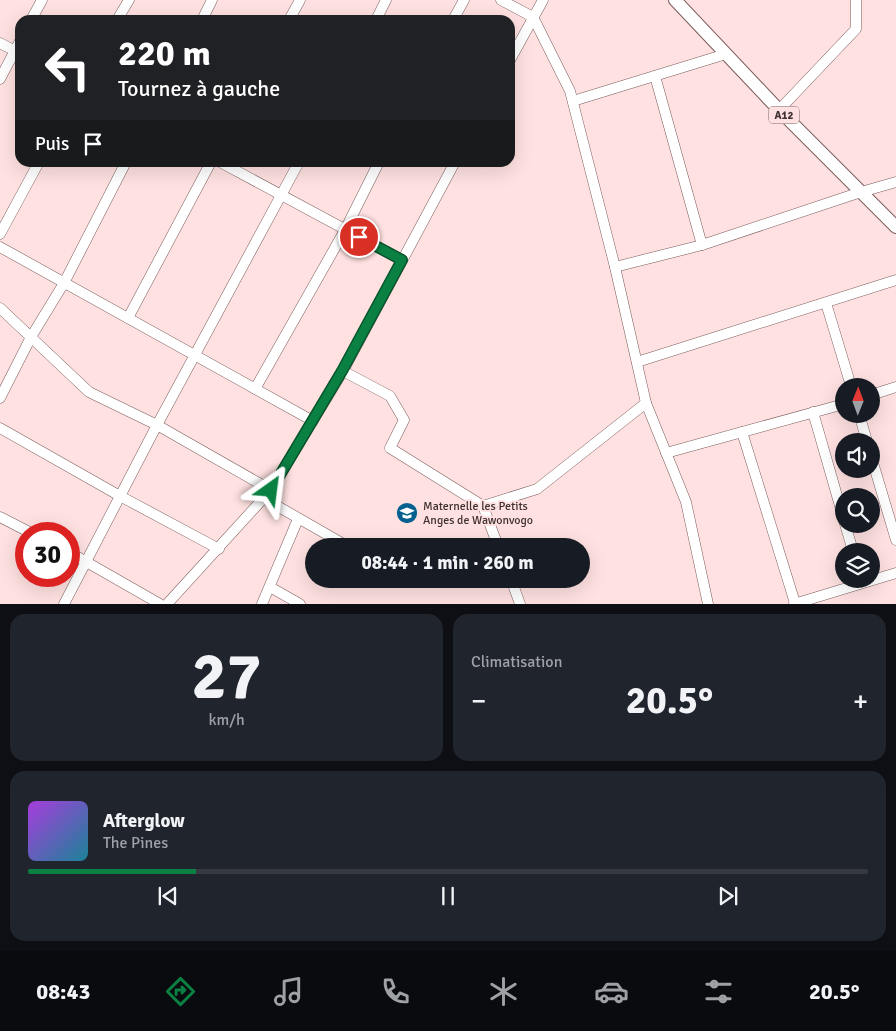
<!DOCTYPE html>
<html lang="fr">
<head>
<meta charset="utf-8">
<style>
  body { margin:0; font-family:Signika,sans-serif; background:#20242c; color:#f1f3f6; height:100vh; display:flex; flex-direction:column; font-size:19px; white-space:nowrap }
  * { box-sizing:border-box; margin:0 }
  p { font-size:16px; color:#9ea1a6 }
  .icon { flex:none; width:28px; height:28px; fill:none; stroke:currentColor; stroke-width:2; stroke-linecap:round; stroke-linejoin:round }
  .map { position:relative; height:604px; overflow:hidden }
  .side { display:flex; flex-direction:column; gap:10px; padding:10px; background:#0d0f14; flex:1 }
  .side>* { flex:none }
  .banner { position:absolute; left:15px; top:15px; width:500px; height:152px; border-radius:15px; box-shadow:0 5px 20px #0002; background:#202124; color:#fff; overflow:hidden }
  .needle { width:32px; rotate:1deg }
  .tools { position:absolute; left:835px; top:378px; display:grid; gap:10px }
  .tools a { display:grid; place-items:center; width:45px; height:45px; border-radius:50%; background:#171b24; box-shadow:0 5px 20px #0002; font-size:25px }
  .speed { position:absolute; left:15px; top:522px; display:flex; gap:10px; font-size:25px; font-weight:700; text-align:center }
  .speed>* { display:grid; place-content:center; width:65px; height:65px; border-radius:50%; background:#171b24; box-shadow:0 5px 20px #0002; line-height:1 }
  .speed .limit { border:8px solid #d22; background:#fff; color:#111 }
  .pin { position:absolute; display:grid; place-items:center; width:42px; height:42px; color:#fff; margin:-21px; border:2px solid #fff; border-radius:50%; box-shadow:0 1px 5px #0007 }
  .me { position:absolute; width:55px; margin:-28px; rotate:31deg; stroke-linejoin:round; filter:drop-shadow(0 0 4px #0008) }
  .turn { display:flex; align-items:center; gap:18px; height:105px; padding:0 20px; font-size:22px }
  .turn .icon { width:65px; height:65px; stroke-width:2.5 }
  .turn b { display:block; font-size:35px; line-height:42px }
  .then { display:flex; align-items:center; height:48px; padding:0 20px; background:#0003; gap:10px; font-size:19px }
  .big { font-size:38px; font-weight:700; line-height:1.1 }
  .side .widget { flex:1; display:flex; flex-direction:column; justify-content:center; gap:8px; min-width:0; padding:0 18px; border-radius:15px; background:#20242c }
  .side .dial { align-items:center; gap:0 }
  .dial b { font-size:65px; line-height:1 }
  .song { display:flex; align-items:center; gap:15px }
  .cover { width:60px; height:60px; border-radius:8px; background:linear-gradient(135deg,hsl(280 70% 55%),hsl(190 70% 35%)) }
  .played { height:5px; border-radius:2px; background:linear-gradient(90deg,#0b8043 20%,#363941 20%) }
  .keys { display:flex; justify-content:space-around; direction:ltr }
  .heat { display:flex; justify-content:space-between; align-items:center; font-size:28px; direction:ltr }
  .side .tiles { flex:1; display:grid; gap:10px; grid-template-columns:1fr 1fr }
  .widget:last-child { grid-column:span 2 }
  .trip { position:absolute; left:305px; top:538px; width:285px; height:50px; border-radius:25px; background:#171b24; box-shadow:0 5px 20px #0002; font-weight:700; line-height:50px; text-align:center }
  .dock { display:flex; height:80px; justify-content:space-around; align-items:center; background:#090b0e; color:#9ea1a6 }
  .dock .icon { width:35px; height:35px }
  .dock .current { color:#0b8043 }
  .dock b { font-size:22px; color:#f1f3f6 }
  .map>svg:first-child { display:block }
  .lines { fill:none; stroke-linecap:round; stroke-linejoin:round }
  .minor-casing { stroke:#7c5d5c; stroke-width:11 }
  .major-casing { stroke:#7c5d5c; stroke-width:14 }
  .minor { stroke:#fff; stroke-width:10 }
  .major { stroke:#fff; stroke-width:12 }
  .route-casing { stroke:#07532c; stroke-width:12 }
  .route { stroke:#0b8043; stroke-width:9 }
  .labels { text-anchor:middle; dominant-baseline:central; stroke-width:4; stroke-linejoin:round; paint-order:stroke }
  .shield { fill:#fee1e0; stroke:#786666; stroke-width:1 }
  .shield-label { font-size:11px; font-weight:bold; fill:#3f3131 }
  .poi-label { font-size:12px; fill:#3f3131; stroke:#fee1e0; text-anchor:start }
</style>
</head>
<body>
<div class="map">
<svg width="896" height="604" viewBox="0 0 896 604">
  <rect width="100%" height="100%" fill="#fee1e0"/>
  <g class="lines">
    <!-- minor casing -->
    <g class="minor-casing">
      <g id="minor">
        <path d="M501,0L533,17L570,91L615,267L646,403L686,502L708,604"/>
        <path d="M31,20L42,0"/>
        <path d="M117,20L129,0"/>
        <path d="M202,20L212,0"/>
        <path d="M289,20L300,0"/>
        <path d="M376,20L386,0"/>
        <path d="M453,20L464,0"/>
        <path d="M0,43L19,53"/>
        <path d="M510,60L543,0"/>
        <path d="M655,76L702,245"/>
        <path d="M0,79L20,41"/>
        <path d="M573,101L726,54"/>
        <path d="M779,110L856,29V0"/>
        <path d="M220,162L402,260"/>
        <path d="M0,234L39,162"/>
        <path d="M0,247L313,421"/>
        <path d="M615,267L702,245L861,192L896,182"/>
        <path d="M826,303L851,386"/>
        <path d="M0,308L89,392L157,425L271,490"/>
        <path d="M128,318L211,162"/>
        <path d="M637,362L896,280"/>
        <path d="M343,371L390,396L404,420L390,448L483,506L537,489L646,403"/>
        <path d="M255,389L345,230L379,162"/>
        <path d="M871,395L896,387"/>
        <path d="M0,398L31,337L64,283L126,162"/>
        <path d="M813,412L844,520"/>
        <path d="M859,414L867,441"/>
        <path d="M0,428L120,496L219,549"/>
        <path d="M742,432L795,603"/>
        <path d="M666,453L844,404"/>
        <path d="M871,456L896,540"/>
        <path d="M265,499L347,546"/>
        <path d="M483,506L498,546"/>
        <path d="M0,517L33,534"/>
        <path d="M845,524L853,551"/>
        <path d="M69,552L160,604"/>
        <path d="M511,579L520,604"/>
        <path d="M270,587L300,604"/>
        <path d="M64,604L157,425L299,162"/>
        <path d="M167,604L271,490L343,371L455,162"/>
        <path d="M262,604L298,519"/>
        <path d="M794,604L896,573"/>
      </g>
    </g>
    <!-- major casing -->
    <g class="major-casing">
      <path id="major" d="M675,0L779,110L896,227"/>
    </g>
    <!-- minor -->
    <use href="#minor" class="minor"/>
    <!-- major -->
    <use href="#major" class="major"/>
  </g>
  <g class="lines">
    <!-- route casing -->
    <g class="route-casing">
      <path id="route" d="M271,490L342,371L402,260L359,237"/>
    </g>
    <!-- route -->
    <use href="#route" class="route"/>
  </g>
  <!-- icons -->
  <defs>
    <g id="school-disc" transform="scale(1.125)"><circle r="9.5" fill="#056090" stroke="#fee1e0"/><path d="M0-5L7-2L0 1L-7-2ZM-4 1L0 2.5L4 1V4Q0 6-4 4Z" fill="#fff"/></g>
  </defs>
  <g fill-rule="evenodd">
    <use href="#school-disc" x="407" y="513"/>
  </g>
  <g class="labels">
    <!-- shield labels -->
    <rect class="shield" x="769" y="106.5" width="30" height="17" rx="4"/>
    <g class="shield-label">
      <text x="784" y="115">A12</text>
    </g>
    <!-- poi labels -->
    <g class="poi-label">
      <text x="423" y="506">Maternelle les Petits<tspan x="423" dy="14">Anges de Wawonvogo</tspan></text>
    </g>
  </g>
</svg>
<div class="tools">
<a><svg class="needle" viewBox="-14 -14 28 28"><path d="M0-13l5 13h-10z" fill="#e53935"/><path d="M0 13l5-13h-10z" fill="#9ea1a6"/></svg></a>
<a><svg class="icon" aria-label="sound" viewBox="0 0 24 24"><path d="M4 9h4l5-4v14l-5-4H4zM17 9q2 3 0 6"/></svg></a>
<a><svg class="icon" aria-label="search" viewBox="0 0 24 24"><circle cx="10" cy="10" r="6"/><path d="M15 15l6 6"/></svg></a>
<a><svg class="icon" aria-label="layers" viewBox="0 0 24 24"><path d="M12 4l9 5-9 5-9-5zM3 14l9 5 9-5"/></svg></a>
</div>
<div class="speed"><div class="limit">30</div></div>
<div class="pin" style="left:359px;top:237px;background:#d93025"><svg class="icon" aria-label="arrive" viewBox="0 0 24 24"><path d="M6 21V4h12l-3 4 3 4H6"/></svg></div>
<svg class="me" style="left:271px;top:490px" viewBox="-20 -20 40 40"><path d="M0-17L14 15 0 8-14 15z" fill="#0b8043" stroke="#fff" stroke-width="4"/></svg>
<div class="trip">08:44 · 1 min · 260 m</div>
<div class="banner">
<div class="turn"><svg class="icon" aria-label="left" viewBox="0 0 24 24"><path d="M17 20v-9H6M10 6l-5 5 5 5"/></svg><div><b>220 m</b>Tournez à gauche</div></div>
<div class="then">Puis<svg class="icon" aria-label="arrive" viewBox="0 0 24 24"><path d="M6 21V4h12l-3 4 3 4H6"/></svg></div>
</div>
</div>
<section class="side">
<div class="tiles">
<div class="widget dial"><b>27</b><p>km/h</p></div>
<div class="widget"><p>Climatisation</p>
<div class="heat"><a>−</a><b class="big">20.5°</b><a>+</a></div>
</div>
<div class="widget">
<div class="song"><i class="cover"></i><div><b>Afterglow</b><p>The Pines</p></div></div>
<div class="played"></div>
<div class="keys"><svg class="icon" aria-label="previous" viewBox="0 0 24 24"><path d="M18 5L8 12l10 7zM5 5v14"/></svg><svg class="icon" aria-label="pause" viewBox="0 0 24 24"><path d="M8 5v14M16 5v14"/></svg><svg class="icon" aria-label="next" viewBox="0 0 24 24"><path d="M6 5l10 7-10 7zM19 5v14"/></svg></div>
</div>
</div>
</section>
<nav class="dock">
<b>08:43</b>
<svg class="icon current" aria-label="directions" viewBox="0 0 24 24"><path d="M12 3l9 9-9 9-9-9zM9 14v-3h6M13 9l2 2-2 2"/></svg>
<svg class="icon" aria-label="music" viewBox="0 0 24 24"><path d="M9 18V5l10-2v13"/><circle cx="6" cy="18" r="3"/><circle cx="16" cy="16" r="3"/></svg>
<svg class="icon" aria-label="phone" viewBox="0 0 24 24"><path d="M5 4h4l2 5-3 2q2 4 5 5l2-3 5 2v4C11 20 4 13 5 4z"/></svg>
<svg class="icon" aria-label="climate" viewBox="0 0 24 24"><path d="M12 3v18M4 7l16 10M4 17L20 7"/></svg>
<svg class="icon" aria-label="car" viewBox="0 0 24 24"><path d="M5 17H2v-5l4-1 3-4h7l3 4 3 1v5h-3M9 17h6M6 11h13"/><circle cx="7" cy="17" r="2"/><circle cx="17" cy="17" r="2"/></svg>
<svg class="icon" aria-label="filters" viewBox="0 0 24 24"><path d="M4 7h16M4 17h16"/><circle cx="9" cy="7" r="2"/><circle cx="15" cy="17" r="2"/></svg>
<b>20.5°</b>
</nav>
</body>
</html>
